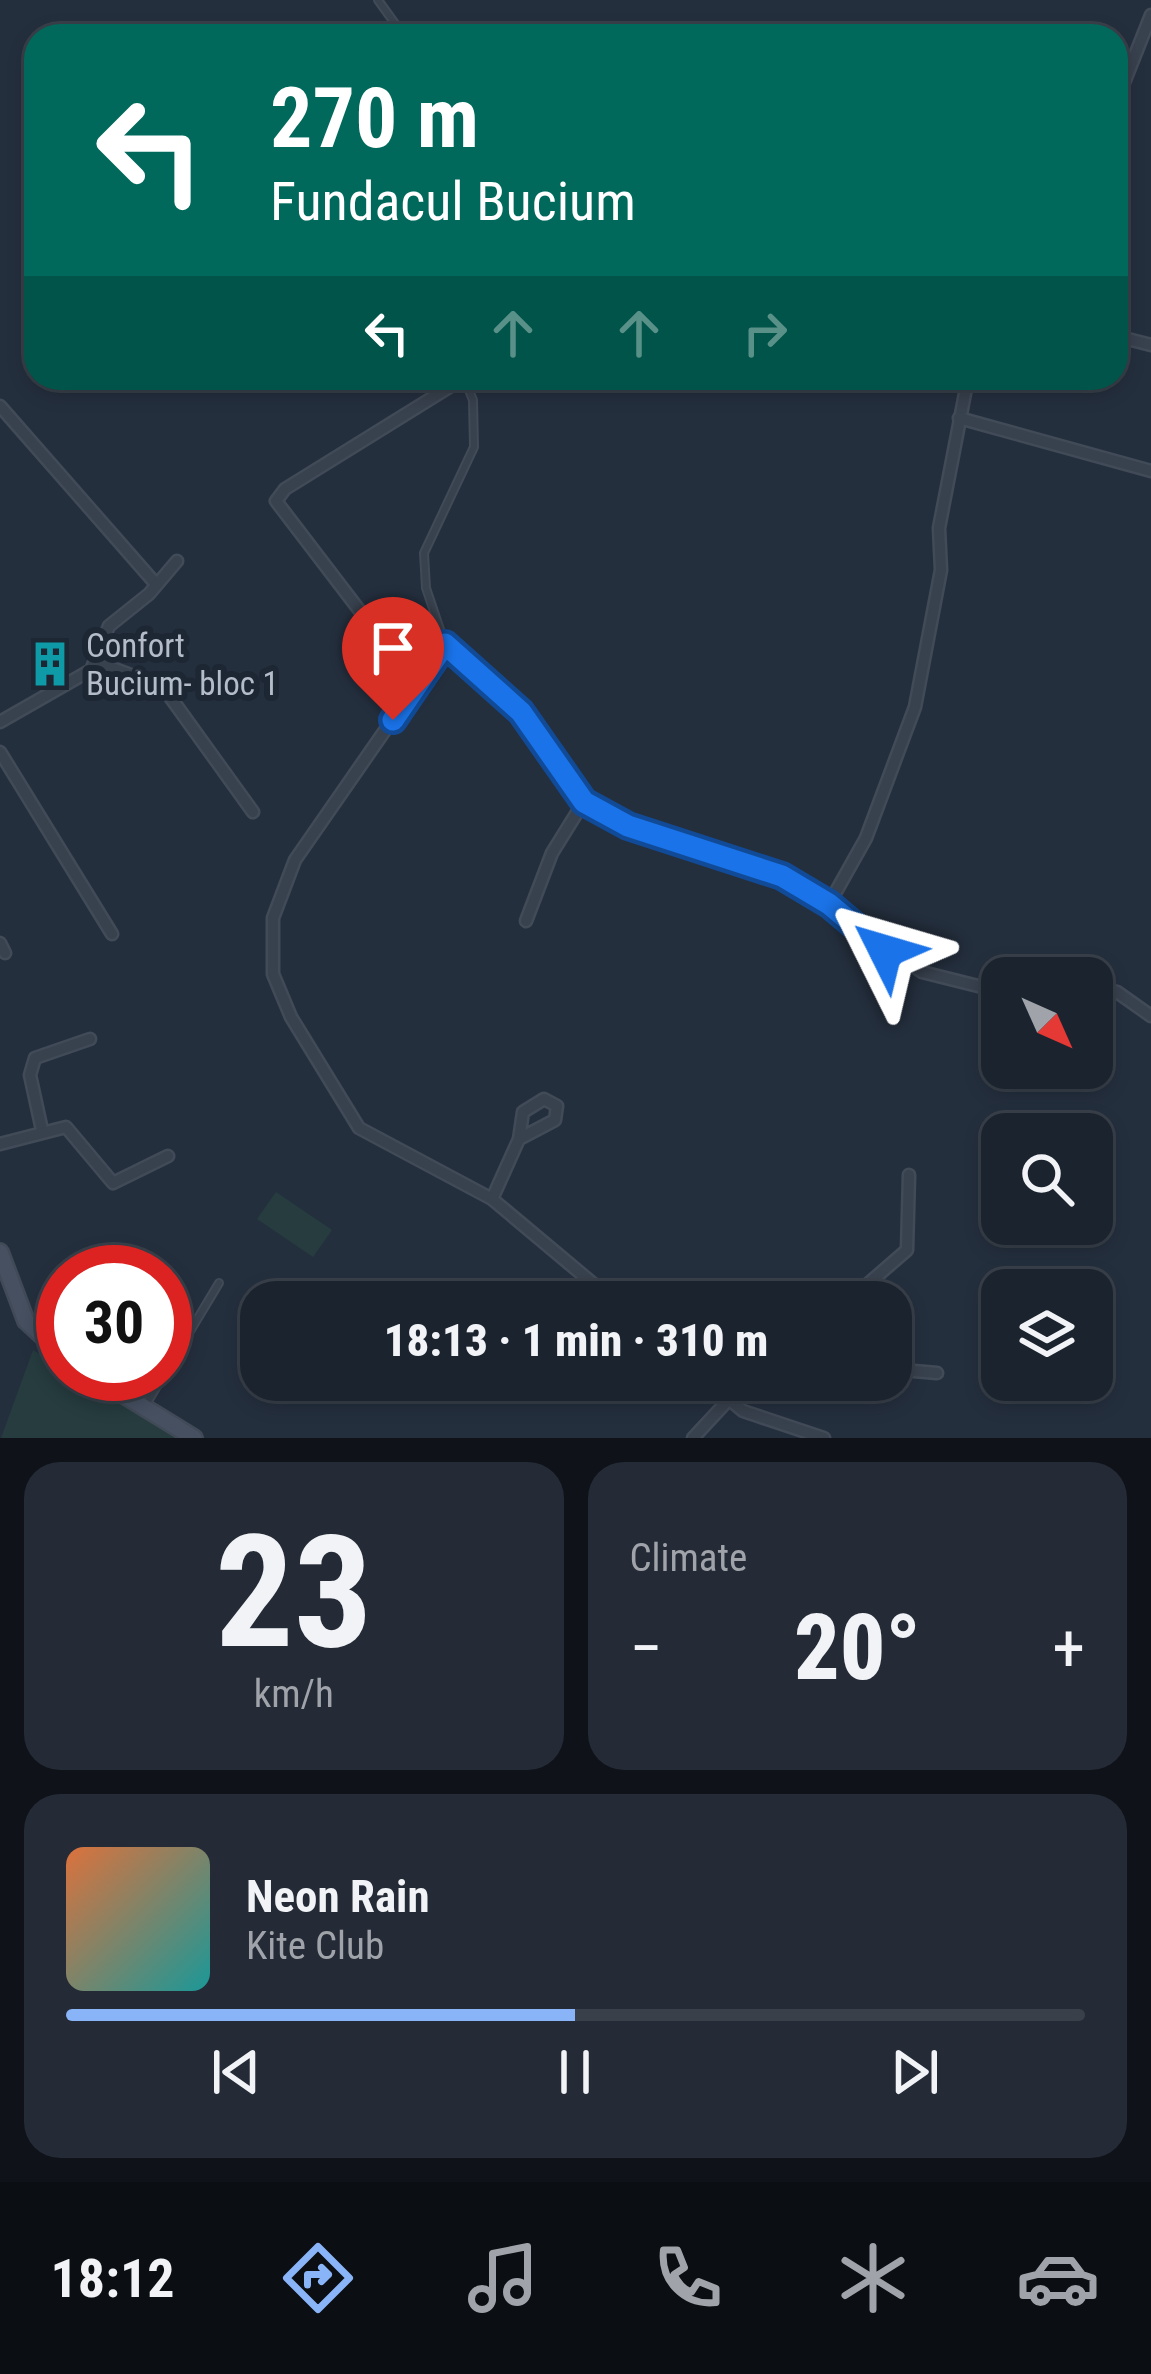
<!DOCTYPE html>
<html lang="en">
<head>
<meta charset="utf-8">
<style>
  body { margin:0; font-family:"Roboto Condensed",sans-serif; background:#242b36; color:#f1f3f6; height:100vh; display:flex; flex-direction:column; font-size:45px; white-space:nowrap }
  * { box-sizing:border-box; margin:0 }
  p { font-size:39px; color:#a0a4aa }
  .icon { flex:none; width:66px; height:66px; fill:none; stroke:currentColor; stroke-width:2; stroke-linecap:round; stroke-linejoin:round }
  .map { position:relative; height:1438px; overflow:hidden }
  .details { display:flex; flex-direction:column; gap:24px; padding:24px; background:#0f1319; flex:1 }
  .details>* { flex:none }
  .hud { position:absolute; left:24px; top:24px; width:1104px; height:366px; border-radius:36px; box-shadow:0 6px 18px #0003,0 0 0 3px #39404a; background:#00695c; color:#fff; overflow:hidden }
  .needle { width:78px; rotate:135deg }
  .fabs { position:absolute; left:981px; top:957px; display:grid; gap:24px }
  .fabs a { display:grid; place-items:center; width:132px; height:132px; border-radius:24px; background:#1b232e; box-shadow:0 6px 18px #0003,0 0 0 3px #39404a; font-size:60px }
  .speed { position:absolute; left:36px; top:1245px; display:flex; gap:24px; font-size:60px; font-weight:700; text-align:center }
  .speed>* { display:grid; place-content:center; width:156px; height:156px; border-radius:50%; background:#1b232e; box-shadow:0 6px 18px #0003,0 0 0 3px #39404a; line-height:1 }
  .speed .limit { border:18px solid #d22; background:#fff; color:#111 }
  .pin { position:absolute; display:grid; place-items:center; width:102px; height:102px; color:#fff; margin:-123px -51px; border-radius:50% 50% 50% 0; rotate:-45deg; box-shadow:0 0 12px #0007 }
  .pin .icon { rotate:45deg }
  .me { position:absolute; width:132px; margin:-66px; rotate:310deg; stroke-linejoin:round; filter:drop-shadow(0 0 9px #0008) }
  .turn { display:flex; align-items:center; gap:42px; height:252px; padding:0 48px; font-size:54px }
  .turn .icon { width:156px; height:156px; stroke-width:2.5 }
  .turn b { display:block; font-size:84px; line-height:102px }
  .lanes { display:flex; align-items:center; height:114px; padding:0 48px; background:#0003; justify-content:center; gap:60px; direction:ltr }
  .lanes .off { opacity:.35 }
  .big { font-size:90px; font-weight:800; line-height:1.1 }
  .details .tile { flex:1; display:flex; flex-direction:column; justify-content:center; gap:18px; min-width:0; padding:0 42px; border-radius:36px; background:#242b36 }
  .details .dial { align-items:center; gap:0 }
  .dial b { font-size:156px; line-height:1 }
  .song { display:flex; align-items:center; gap:36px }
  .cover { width:144px; height:144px; border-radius:18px; background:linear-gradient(135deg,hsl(20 70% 55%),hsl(180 70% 35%)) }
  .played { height:12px; border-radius:6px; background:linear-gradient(90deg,#8ab4f8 50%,#39404a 50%) }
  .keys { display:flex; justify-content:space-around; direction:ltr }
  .heat { display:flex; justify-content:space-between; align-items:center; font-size:66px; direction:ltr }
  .details .tiles { flex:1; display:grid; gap:24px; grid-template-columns:1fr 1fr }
  .tile:last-child { grid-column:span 2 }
  .trip { position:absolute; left:240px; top:1281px; width:672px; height:120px; border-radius:36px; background:#1b232e; box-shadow:0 6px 18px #0003,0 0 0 3px #39404a; font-weight:800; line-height:120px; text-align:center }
  .menu { display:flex; height:192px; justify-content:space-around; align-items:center; background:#0b0e12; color:#a0a4aa }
  .menu .icon { width:84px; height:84px }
  .menu .active { color:#8ab4f8 }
  .menu b { font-size:54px; color:#f1f3f6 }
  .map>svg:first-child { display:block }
  .green { fill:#263c3f }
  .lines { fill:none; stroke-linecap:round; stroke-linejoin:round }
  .service-casing { stroke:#414a57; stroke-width:10 }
  .minor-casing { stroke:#414a57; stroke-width:15 }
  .secondary-casing { stroke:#414a57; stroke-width:20 }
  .service { stroke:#38414e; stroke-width:6 }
  .minor { stroke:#38414e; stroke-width:10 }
  .secondary { stroke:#465061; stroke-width:15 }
  .route-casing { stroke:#114b97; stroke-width:30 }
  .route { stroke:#1a73e8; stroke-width:21 }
  .labels { text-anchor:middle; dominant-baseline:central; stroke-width:12; stroke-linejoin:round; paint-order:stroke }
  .poi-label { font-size:33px; fill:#b4bcc9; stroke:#1d2633; text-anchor:start }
</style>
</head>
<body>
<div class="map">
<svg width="1151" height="1438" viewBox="0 0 1151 1438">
  <rect width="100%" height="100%" fill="#242f3e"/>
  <!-- green -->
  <g class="green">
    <path d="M276,1192L332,1230L313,1257L257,1219Z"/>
    <path d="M33,1350L63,1368V1374H74L175,1438H1Z"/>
  </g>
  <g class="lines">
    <!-- service casing -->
    <g class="service-casing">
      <g id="service">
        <path d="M378,0L404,36"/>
        <path d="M445,644L426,588L424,553L474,447L473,400L464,378"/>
        <path d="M147,1403L219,1283"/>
      </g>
    </g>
    <!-- minor casing -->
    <g class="minor-casing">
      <g id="minor">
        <path d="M1116,103L1151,15"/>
        <path d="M1116,336L1151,345"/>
        <path d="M0,406L155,583"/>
        <path d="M959,418L1151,471"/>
        <path d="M96,662L163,687L253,812"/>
        <path d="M418,687L276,501L285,489L464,378"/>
        <path d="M0,722L91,670L109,626L149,594L177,561"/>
        <path d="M0,752L112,934"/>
        <path d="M829,904L866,838L915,707L941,570L939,528L968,378"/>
        <path d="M526,921L552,853L583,803"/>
        <path d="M0,943L5,953"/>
        <path d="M1092,988L1117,992L1151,1016"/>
        <path d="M42,1130L30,1075L35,1058L90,1039"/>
        <path d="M0,1144L66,1127L113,1183L168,1156"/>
        <path d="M492,1199L519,1139L523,1112L544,1099L557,1106L555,1120L519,1139"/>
        <path d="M615,1302L492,1199L359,1128L291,1017L273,974V918L295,860L445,644L521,712L583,803L628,826L782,876L922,972L1002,992"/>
        <path d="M847,1302L907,1250L909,1175"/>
        <path d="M891,1369L937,1373"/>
        <path d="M706,1380L743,1411L824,1438"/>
        <path d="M693,1438L747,1380"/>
      </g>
    </g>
    <!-- secondary casing -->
    <g class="secondary-casing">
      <g id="secondary">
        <path d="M0,1252L26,1321L63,1355"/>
        <path d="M90,1374L194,1438"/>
      </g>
    </g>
    <!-- service -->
    <use href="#service" class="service"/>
    <!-- minor -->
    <use href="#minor" class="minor"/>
    <!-- secondary -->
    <use href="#secondary" class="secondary"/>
  </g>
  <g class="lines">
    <!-- route casing -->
    <g class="route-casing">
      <path id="route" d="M393,720L445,644L521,712L584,802L628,826L782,876L829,904L885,951"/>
    </g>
    <!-- route -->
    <use href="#route" class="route"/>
  </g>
  <!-- icons -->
  <defs>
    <g id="building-bare" transform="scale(3.6)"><path d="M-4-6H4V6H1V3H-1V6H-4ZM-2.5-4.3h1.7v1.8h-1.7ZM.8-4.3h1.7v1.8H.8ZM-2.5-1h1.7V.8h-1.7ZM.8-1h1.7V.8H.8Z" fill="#0f9aa8" stroke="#1d2633" stroke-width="2.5" paint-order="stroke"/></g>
  </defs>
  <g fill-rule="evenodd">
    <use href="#building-bare" x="50" y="664"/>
  </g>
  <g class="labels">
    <!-- poi labels -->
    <g class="poi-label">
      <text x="86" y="645">Confort<tspan x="86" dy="38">Bucium- bloc 1</tspan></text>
    </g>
  </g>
</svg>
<div class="fabs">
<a><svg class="needle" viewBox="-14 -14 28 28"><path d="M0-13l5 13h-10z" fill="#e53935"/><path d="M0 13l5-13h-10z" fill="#a0a4aa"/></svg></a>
<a><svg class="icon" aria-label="search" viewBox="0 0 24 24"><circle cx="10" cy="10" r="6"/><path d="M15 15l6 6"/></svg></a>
<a><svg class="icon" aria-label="layers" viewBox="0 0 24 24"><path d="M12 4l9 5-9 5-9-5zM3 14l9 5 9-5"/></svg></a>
</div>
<div class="speed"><div class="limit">30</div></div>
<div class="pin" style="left:393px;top:720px;background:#d93025"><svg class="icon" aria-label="arrive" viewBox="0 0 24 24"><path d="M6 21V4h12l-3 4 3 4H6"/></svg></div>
<svg class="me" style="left:885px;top:951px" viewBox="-20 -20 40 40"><path d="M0-17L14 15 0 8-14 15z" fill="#1a73e8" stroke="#fff" stroke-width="4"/></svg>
<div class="trip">18:13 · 1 min · 310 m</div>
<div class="hud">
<div class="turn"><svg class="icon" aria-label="left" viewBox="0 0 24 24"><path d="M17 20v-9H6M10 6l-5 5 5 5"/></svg><div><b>270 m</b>Fundacul Bucium</div></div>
<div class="lanes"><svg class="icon" aria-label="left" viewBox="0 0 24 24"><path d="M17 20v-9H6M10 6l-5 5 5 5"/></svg><svg class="icon off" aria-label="ahead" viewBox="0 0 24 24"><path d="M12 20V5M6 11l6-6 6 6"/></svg><svg class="icon off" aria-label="ahead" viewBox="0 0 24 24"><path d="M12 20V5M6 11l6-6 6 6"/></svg><svg class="icon off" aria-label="right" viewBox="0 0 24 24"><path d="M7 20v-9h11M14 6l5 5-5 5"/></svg></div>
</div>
</div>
<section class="details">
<div class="tiles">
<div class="tile dial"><b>23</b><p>km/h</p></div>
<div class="tile"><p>Climate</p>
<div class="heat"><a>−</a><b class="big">20°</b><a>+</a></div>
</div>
<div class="tile">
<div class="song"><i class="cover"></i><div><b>Neon Rain</b><p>Kite Club</p></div></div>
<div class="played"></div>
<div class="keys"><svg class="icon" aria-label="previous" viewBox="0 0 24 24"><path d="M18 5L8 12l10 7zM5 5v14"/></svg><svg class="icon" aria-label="pause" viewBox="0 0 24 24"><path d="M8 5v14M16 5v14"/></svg><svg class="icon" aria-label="next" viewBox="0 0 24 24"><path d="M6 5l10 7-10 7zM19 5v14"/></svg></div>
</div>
</div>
</section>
<nav class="menu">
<b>18:12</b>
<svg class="icon active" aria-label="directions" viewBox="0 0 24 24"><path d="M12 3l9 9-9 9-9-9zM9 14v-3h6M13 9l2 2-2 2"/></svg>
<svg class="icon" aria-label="music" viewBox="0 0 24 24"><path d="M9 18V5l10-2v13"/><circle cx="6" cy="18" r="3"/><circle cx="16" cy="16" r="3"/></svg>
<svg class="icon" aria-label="phone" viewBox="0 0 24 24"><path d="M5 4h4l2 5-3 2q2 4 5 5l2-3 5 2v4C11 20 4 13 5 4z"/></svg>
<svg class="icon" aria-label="climate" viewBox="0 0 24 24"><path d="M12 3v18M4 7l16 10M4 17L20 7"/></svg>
<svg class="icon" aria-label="car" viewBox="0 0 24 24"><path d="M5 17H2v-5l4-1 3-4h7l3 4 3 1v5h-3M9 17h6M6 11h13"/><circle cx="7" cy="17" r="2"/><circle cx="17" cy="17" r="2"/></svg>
</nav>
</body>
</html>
